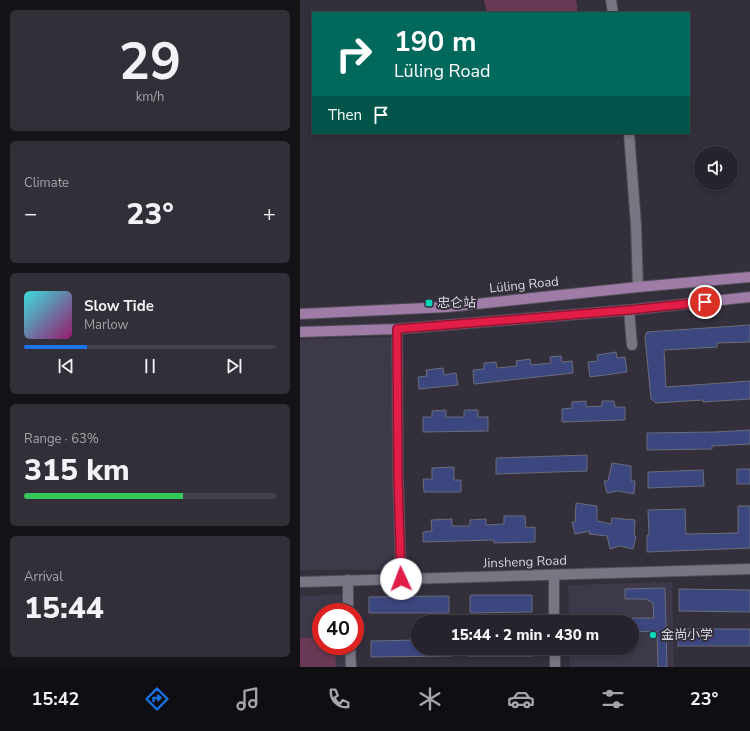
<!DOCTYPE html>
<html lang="en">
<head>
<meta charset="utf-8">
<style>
  body { margin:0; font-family:"Nunito Sans","Noto Sans SC",sans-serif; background:#322f38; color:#f1f3f6; height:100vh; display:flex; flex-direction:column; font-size:15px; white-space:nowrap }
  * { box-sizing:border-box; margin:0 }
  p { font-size:13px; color:#a4a4a9 }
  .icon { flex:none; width:22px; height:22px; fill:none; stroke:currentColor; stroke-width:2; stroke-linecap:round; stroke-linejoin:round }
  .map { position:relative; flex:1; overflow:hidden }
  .side { display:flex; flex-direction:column; gap:10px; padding:10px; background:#151318; width:300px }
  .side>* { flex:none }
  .hud { position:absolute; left:12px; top:12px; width:378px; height:122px; border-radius:0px; box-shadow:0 2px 6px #0003,0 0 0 1px #424048; background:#00695c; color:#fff; overflow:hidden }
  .tools { position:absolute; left:394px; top:146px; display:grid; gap:8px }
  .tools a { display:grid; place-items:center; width:44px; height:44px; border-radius:50%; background:#26232c; box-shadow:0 2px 6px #0003,0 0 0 1px #424048; font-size:20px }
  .speed { position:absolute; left:12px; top:603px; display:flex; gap:8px; font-size:20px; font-weight:700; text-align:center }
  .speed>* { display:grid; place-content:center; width:52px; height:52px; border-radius:50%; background:#26232c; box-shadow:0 2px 6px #0003,0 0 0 1px #424048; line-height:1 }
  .speed .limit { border:6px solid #d22; background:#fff; color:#111 }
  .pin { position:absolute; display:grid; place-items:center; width:34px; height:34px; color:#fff; margin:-17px; border:2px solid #fff; border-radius:50%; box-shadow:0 1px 4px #0007 }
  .me { position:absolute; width:44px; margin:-22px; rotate:358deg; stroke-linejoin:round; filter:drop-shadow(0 0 3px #0008) }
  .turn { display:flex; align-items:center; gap:14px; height:84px; padding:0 16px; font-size:18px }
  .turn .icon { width:52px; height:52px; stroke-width:2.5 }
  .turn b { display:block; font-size:28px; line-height:34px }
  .then { display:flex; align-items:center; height:38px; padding:0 16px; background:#0003; gap:8px; font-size:15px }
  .big { font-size:30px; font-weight:800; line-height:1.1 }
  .side .card { flex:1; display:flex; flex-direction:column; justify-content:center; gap:6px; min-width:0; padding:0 14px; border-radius:6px; background:#322f38 }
  .side .dial { align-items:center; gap:0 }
  .dial b { font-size:52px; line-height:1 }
  .song { display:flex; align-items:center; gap:12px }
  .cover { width:48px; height:48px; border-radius:6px; background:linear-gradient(135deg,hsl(180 70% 55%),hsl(320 70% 35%)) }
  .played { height:4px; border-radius:2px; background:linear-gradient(90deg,#1a73e8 25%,#424048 25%) }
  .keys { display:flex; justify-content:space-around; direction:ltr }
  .heat { display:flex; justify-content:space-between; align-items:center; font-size:22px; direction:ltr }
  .charge { height:6px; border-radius:3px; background:linear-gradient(90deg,#34c759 63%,#424048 0) }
  .trip { position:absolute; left:111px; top:615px; width:228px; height:40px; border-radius:20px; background:#26232c; box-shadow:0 2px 6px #0003,0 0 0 1px #424048; font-weight:800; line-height:40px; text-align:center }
  .dock { display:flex; height:64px; justify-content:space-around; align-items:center; background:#0f0e12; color:#a4a4a9 }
  .dock .icon { width:28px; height:28px }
  .dock .selected { color:#1a73e8 }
  .dock b { font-size:18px; color:#f1f3f6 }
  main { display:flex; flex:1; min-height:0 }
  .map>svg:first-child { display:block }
  .built { fill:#3d384a }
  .green { fill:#6a3955 }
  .building { fill:#3c477f; stroke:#696d7b }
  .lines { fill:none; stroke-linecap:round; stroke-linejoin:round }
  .street-casing { stroke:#4f4c57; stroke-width:12 }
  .secondary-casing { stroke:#4f4c57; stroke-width:12 }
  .primary-casing { stroke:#4f4c57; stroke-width:12 }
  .street { stroke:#797583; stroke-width:10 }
  .secondary { stroke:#797583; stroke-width:10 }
  .primary { stroke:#9e7ca6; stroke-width:10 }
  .route-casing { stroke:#92132f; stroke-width:10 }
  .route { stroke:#e11d48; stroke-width:7 }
  .poi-dot { fill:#04d5b6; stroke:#332f3b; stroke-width:1.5 }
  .labels { text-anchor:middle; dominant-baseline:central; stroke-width:4; stroke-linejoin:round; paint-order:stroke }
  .street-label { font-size:13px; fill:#d8d6de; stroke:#332f3b }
  .poi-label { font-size:13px; fill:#d8d6de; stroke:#332f3b; text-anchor:start }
</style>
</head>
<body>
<main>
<section class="side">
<div class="card dial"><b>29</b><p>km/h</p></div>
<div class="card"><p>Climate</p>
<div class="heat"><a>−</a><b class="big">23°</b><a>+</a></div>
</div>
<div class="card">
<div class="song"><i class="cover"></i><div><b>Slow Tide</b><p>Marlow</p></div></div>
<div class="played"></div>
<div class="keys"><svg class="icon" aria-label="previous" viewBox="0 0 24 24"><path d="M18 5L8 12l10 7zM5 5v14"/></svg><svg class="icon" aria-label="pause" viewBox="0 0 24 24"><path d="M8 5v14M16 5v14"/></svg><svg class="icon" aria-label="next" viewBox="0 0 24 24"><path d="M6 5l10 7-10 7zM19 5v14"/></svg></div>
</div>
<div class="card"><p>Range · 63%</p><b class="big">315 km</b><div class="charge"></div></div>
<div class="card"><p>Arrival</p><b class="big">15:44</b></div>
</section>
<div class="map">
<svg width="450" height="667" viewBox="0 0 450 667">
  <rect width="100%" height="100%" fill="#332f3b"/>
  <!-- built -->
  <g class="built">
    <path d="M92,337L95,570H0V339Z"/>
    <path d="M372,582L374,667H270L269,648H332V622H269L268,585Z"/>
    <path d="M45,594V612H21V646H46L47,667H0V596Z"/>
  </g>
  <!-- green -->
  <g class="green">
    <path d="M184,0H276L278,13H187Z"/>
    <path d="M0,638H21V646H35L36,667H0Z"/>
  </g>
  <!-- building -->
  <g class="building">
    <path d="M450,325V342L417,343V347L364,350L366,387L450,381V399L403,402V400L356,403L351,399L345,337L347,332Z"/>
    <path d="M316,352L317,358L325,357L327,372L290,377L288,362L298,361L297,355Z"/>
    <path d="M261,356L262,362L272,361L273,373L174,384L173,370L184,369V363L196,362L197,368L217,366L216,361L230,359L231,365L251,363L250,357Z"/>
    <path d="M143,368L144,375L156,373L158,385L119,389L118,377L127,376L126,370Z"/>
    <path d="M286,401V407L302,406V401H314L315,407H325V420L262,422V409L272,408V402Z"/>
    <path d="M146,410V417H164V410H178V417H188V431L123,432V417H132V411Z"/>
    <path d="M450,430V444L412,446V449L347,450V433L415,432Z"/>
    <path d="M287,455V471L196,474V458Z"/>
    <path d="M312,463L331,466V481H335L334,494L318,491L307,493L304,481H308Z"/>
    <path d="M154,467V480H161V492H124L123,479H132V468Z"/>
    <rect x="437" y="469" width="13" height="15"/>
    <path d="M403,470L404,486L348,488V472Z"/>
    <path d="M276,503L297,506V521L311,524L312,518L335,520L334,536H336L333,549L320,546L310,549L307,536L289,534L290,531L275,534L272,522H275Z"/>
    <path d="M438,506H450V548L347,552V535H349L348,510L385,509L386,534L438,533Z"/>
    <path d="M204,516H225L226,528L235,527V542L194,543V540L123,542V532L132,531L131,520L152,519V526H170V520L186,519V525L204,524Z"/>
    <path d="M365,588L367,667H358L357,631L332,632V618H354L353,603L346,599H325V589Z"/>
    <path d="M379,589L450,590V612L379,611Z"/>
    <path d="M170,595H232V612L170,613Z"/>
    <path d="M149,596V613H69V597Z"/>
    <rect x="378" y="629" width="72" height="17"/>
    <path d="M118,640V648H152V656L71,657V641Z"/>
    <rect x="169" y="648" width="64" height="8"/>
  </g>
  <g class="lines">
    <!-- street casing -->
    <g class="street-casing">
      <g id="street">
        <path d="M329,310L332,345"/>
        <path d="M48,612V580"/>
        <path d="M50,646L51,667"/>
      </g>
    </g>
    <!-- secondary casing -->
    <g class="secondary-casing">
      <g id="secondary">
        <path d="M311,0L313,13"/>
        <path d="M329,133L336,225L338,287"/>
        <path d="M97,329L98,478L101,579"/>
        <path d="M254,575V622"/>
        <path d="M0,582L450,569"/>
        <path d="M255,648V667"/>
      </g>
    </g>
    <!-- primary casing -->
    <g class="primary-casing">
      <g id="primary">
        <path d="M0,314L147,307L338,287L450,277"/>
        <path d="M0,332L97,329L329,310L450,297"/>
      </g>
    </g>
    <!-- street -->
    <use href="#street" class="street"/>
    <!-- secondary -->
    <use href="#secondary" class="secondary"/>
    <!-- primary -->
    <use href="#primary" class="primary"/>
  </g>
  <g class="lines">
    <!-- route casing -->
    <g class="route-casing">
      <path id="route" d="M101,579L98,478L97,329L329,310L405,302"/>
    </g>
    <!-- route -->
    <use href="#route" class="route"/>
  </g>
  <!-- markers -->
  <g class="poi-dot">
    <rect x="125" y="299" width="8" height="8" rx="2"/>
    <circle cx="353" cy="635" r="4"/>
  </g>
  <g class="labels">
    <!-- street labels -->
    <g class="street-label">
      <text transform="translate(224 285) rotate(-6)">Lüling Road</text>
      <text transform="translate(225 562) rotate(-2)">Jinsheng Road</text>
    </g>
    <!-- poi labels -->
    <g class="poi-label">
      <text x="137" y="303">忠仑站</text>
      <text x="361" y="635">金尚小学</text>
    </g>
  </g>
</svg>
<div class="tools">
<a><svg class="icon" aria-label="sound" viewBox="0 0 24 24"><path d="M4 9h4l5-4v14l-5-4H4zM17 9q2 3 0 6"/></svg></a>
</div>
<div class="speed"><div class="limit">40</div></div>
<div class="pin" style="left:405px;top:302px;background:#d93025"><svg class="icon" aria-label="arrive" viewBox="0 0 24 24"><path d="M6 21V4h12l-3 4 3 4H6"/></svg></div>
<svg class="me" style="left:101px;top:579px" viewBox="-20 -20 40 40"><circle r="19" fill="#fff"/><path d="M0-13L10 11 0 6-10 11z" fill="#e11d48"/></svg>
<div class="trip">15:44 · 2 min · 430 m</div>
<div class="hud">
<div class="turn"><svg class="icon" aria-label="right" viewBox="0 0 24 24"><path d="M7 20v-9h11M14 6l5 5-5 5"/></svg><div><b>190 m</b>Lüling Road</div></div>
<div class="then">Then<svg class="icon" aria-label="arrive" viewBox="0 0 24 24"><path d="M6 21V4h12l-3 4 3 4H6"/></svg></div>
</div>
</div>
</main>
<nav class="dock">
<b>15:42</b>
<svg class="icon selected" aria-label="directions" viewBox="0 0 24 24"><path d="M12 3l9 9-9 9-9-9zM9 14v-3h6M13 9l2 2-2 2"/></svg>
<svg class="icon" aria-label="music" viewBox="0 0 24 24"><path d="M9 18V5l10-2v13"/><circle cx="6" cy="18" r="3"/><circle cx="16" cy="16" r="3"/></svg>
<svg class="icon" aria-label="phone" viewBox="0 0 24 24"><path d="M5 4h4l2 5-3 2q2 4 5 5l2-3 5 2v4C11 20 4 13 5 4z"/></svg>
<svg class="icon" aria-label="climate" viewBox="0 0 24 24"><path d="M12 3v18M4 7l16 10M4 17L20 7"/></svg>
<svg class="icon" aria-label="car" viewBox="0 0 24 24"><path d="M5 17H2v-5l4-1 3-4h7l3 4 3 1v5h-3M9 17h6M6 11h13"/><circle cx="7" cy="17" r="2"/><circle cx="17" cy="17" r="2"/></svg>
<svg class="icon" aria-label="filters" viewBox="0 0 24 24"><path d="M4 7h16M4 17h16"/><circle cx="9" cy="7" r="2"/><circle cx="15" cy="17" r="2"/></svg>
<b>23°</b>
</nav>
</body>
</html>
